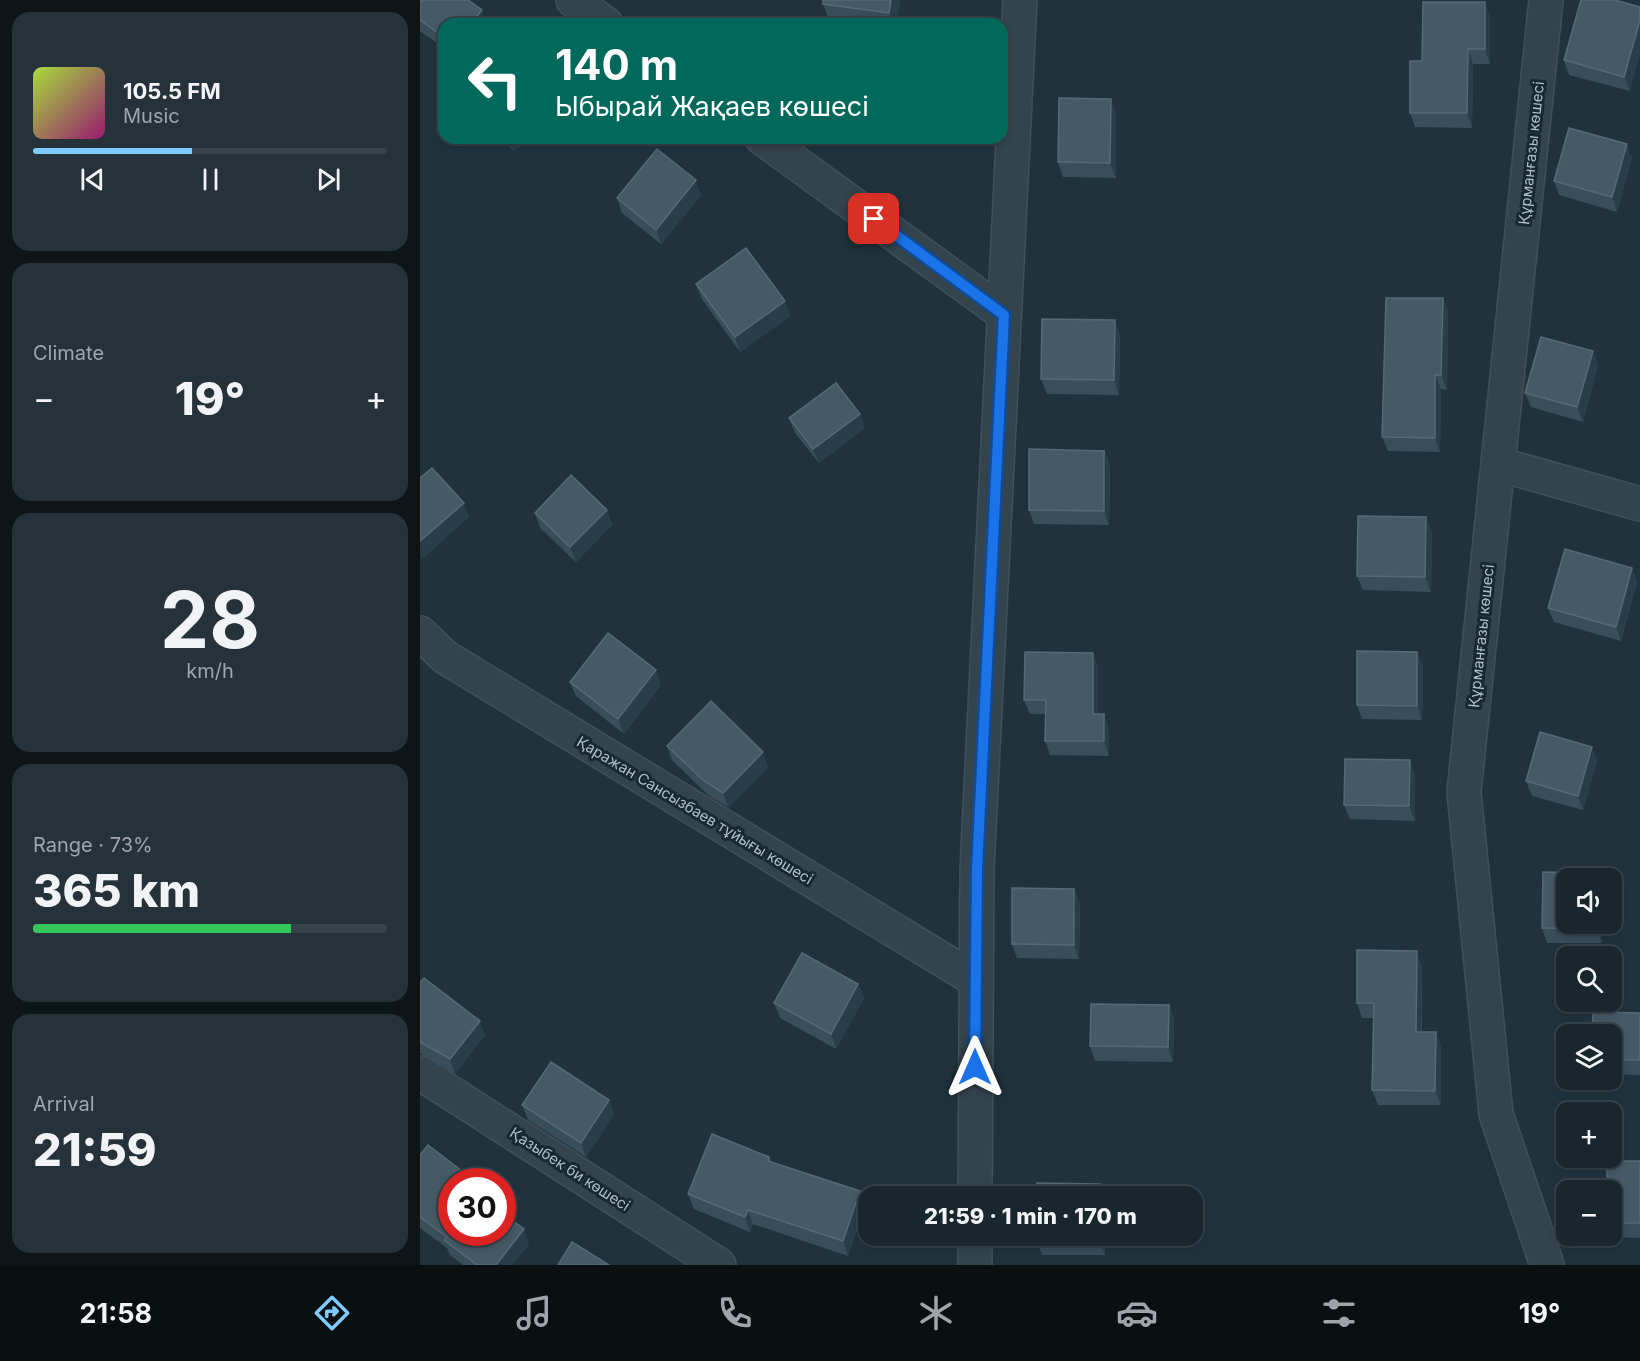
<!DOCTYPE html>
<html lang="en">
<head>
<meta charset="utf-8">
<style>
  body { margin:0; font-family:Inter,sans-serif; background:#25323a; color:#f1f3f6; height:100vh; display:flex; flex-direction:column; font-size:22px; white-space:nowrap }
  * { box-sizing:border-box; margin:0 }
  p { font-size:20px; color:#9fa5aa }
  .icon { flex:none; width:33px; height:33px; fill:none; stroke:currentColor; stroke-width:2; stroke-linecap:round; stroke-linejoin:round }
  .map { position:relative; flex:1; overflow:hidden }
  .sheet { display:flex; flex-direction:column; gap:12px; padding:12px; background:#0d1519; width:420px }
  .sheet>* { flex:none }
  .top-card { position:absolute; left:18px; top:18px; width:570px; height:126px; border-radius:18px; box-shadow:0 3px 9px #0003,0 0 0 2px #36434a; background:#00695c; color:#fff; overflow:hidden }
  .controls { position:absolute; left:1136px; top:868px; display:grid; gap:12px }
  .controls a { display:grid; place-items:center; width:66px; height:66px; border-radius:12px; background:#18262e; box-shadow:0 3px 9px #0003,0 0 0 2px #36434a; font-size:30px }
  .speed { position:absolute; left:18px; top:1168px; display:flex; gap:12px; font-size:30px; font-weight:700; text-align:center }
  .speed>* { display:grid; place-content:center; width:78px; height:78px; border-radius:50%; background:#18262e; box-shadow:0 3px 9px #0003,0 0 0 2px #36434a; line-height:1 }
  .speed .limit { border:9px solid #d22; background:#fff; color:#111 }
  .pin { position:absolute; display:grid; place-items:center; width:51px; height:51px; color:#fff; margin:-26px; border-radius:12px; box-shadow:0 3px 9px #0006 }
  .me { position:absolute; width:66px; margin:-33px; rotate:0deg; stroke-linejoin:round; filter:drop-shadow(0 0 4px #0008) }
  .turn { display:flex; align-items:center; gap:21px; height:126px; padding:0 18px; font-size:27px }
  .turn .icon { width:78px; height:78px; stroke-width:2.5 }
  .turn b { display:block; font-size:42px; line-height:51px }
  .big { font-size:45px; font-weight:800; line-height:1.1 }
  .sheet .widget { flex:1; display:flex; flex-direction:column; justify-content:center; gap:9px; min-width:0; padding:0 21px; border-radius:18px; background:#25323a }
  .sheet .dial { align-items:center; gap:0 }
  .dial b { font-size:78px; line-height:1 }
  .song { display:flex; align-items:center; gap:18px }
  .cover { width:72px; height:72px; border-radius:9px; background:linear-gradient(135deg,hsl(80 70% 55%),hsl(320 70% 35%)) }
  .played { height:6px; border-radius:3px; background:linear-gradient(90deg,#7eccff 45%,#36434a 45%) }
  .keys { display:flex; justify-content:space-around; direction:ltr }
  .heat { display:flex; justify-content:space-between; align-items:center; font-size:33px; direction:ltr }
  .charge { height:9px; border-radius:4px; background:linear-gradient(90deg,#34c759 73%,#36434a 0) }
  .trip { position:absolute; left:438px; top:1186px; width:345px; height:60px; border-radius:18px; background:#18262e; box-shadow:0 3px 9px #0003,0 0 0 2px #36434a; font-weight:800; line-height:60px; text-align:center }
  .tabs { display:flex; height:96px; justify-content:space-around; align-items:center; background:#0a0f12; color:#9fa5aa }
  .tabs .icon { width:42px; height:42px }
  .tabs .selected { color:#7eccff }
  .tabs b { font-size:27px; color:#f1f3f6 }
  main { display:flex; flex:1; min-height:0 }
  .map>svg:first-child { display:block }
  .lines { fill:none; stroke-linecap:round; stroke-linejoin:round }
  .minor-casing { stroke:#405059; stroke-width:36 }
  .minor { stroke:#34444d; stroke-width:33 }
  .wall { fill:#384e5a }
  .shaded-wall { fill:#293e4a }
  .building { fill:#455a66; stroke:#556a76; stroke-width:1.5 }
  .route-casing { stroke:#114b97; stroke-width:15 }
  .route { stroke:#1a73e8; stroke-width:10 }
  .labels { text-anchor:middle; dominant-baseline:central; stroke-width:6; stroke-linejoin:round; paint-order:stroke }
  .street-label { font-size:15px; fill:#afbfc9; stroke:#192932 }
</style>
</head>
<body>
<main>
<section class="sheet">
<div class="widget">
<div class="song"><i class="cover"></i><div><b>105.5 FM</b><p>Music</p></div></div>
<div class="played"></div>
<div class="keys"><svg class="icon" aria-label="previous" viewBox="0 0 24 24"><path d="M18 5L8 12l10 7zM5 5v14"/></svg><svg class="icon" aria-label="pause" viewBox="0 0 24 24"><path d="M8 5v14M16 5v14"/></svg><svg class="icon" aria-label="next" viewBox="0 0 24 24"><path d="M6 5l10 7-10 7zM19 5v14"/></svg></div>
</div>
<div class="widget"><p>Climate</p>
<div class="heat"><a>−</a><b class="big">19°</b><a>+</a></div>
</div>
<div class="widget dial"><b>28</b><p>km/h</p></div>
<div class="widget"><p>Range · 73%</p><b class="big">365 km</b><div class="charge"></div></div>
<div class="widget"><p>Arrival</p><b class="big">21:59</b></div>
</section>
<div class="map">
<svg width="1220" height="1265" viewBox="0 0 1220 1265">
  <rect width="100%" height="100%" fill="#20333d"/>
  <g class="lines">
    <!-- minor casing -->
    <g class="minor-casing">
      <g id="minor">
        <path d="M153,0L186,24"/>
        <path d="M1126,0L1044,792L1076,1114L1127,1265"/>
        <path d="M342,138L584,314"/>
        <path d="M1078,464L1220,504"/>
        <path d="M0,633L25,657L556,980"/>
        <path d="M0,1073L299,1265"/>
        <path d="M555,1197L557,869L600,0"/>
        <path d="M555,1265V1236"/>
      </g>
    </g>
    <!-- minor -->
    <use href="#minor" class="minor"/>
  </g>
  <!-- wall -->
  <g class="wall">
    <path d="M0,0L24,24V48L0,31Z"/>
    <path d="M480,0L477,24H418L410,23L403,4Z"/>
    <path d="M1195,0L1210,91L1149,75L1144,60Z"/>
    <path d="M1070,17V64H1053L1052,128L995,127L990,113L1002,61Z"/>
    <path d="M696,114V178L643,177L638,162Z"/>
    <path d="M85,138H113L93,151Z"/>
    <path d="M1212,158L1197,212L1139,195L1134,181Z"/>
    <path d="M281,195L241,244L202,213L197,198Z"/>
    <path d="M276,284L370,316L320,352L282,299Z"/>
    <path d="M1023,298L1028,313L1027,390L1021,389L1020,452L968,451L962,437Z"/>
    <path d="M700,335L699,395L627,394L621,379Z"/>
    <path d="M1173,351L1178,366L1163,422L1111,407L1105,393Z"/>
    <path d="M369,418L445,428L399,463L375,433Z"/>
    <path d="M684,451L690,465L689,525L614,524L609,510Z"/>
    <path d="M187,510L192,525L156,562L120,528L115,513Z"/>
    <path d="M1012,532L1011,592L943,590L937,576Z"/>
    <path d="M1212,568L1217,582L1201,641L1134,622L1128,608Z"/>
    <path d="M997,652L1003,666L1002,720L942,719L937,705Z"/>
    <path d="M673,653L678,668V714L689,728V756L630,755L625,741V714H610L604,700Z"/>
    <path d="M150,682L241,685L204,734L156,696Z"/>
    <path d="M247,746L348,767L308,807L288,795L252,760Z"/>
    <path d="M1172,747L1177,761L1163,810L1112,796L1106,781Z"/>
    <path d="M995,775V821L930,819L924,805Z"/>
    <path d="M1123,872L1177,873L1179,879H1146V924H1182V943H1127L1122,928Z"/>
    <path d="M654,889L660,904L659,959L597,958L592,944Z"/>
    <path d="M1002,966V1032L1021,1046V1105H958L952,1090L953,1018H942L937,1003Z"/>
    <path d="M0,983L65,1035L35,1074L0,1053Z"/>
    <path d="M438,984L444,998L416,1049L360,1018L354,1003Z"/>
    <path d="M749,1005L754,1020L753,1062L675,1061L670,1046Z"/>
    <path d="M1220,1013V1075L1191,1074V1035Z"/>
    <path d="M189,1100L194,1115L166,1157L108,1120L102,1105Z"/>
    <path d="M0,1155L55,1181L56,1182H32L109,1244L92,1265H43L30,1255L27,1248L0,1228Z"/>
    <path d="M349,1157L351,1162L440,1191L445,1205L428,1256L333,1224L330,1232L274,1209L268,1194Z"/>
    <path d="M1220,1161V1238L1192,1237L1191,1235V1191Z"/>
    <path d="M685,1236V1255H622L617,1240Z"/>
  </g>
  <!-- shaded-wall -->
  <g class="shaded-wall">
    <path d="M471,0H480L477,24H472L469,13Z"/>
    <path d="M1065,2L1070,17V64L1065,49Z"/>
    <path d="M62,10L67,24H51Z"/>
    <path d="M1220,20V54L1210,91L1204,77Z"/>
    <path d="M1048,49L1053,64L1052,128L1047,113Z"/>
    <path d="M691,99L696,114V178L690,163Z"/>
    <path d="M89,138H113L93,151Z"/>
    <path d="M1207,144L1212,158L1197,212L1192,197Z"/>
    <path d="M276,180L281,195L241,244L236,230Z"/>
    <path d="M1023,298L1028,313L1027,390L1021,375Z"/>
    <path d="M365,301L370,316L320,352L315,337Z"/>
    <path d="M695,320L700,335L699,395L694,380Z"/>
    <path d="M1173,351L1178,366L1163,422L1157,407Z"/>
    <path d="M1015,375L1021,389L1020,452L1015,438Z"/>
    <path d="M440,414L445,428L399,463L393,449Z"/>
    <path d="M684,451L690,465L689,525L684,511Z"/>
    <path d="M44,503L49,517L2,559L0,554V541Z"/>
    <path d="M187,510L192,525L156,562L150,547Z"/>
    <path d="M1006,517L1012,532L1011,592L1005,577Z"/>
    <path d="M1212,568L1217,582L1201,641L1196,627Z"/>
    <path d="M997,652L1003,666L1002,720L997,706Z"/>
    <path d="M673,653L678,668V728L673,714Z"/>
    <path d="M236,670L241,685L204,734L198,719Z"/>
    <path d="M684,714L689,728V756L684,741Z"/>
    <path d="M1172,747L1177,761L1163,810L1158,796Z"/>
    <path d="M343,752L348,767L308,807L303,793Z"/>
    <path d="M990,760L995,775V821L989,806Z"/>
    <path d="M654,889L660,904L659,959L654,945Z"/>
    <path d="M1176,924H1182V943L1176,929Z"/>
    <path d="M997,951L1002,966L1001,1046L996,1032Z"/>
    <path d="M438,984L444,998L416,1049L411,1034Z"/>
    <path d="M749,1005L754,1020L753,1062L748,1047Z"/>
    <path d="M60,1021L65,1035L35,1074L30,1059Z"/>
    <path d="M1016,1032L1021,1046V1105L1015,1091Z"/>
    <path d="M189,1100L194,1115L166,1157L161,1143Z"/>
    <path d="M680,1184L685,1197H680Z"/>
    <path d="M440,1191L445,1205L428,1256L423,1241Z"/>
    <path d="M328,1210L333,1224L330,1232L325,1217Z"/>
    <path d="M104,1229L109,1244L92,1265H76Z"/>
    <path d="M680,1236H685V1255L680,1241Z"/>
  </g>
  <!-- building -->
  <g class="building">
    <path d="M0,0H48L62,10L51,24H24V37L0,20Z"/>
    <path d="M403,0H471L469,13L403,4Z"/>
    <path d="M1161,0H1195L1220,7V20L1204,77L1144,60Z"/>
    <path d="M1003,2H1065V49H1048L1047,113H990V61H1002Z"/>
    <path d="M639,98L691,99L690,163L638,162Z"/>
    <path d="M1149,128L1207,144L1192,197L1134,181Z"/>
    <path d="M237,149L276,180L236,230L197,198Z"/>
    <path d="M326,248L365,301L315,337L276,284Z"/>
    <path d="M966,298H1023L1021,375H1015V438L962,437Z"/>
    <path d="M622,319L695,320L694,380L621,379Z"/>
    <path d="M1121,337L1173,351L1157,407L1105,393Z"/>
    <path d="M416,383L440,414L393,449L369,418Z"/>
    <path d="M609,449L684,451V511L609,510Z"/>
    <path d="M12,468L44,503L0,541V478Z"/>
    <path d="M151,475L187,510L150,547L115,513Z"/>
    <path d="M938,516L1006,517L1005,577L937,576Z"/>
    <path d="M1145,549L1212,568L1196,627L1128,608Z"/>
    <path d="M188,633L236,670L198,719L150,682Z"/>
    <path d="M937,651L997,652V706L937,705Z"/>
    <path d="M605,652L673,653V714H684V741H625L626,700H604Z"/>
    <path d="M291,701L343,752L303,793L283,780L247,746Z"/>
    <path d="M1120,732L1172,747L1158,796L1106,781Z"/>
    <path d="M925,759L990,760L989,806L924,805Z"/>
    <path d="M1123,872L1177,873V879H1146V924H1176V929L1122,928Z"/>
    <path d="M592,888L654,889V945L592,944Z"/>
    <path d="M937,950L997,951L996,1032H1016L1015,1091L952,1090L954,1003H937Z"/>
    <path d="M382,953L438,984L411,1034L354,1003Z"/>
    <path d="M4,978L60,1021L30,1059L0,1042V983Z"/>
    <path d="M671,1004L749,1005L748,1047L670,1046Z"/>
    <path d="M1173,1012L1220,1013V1060H1191V1035H1172Z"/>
    <path d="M131,1062L189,1100L161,1143L102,1105Z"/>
    <path d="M292,1134L349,1157L348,1161L440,1191L423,1241L328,1210L325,1217L268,1194Z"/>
    <path d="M8,1145L55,1181L54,1182H32V1233H82V1213L104,1229L76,1265H57L24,1240L27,1237L0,1217V1155Z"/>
    <path d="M1187,1161H1220V1223H1191V1191H1187Z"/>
    <path d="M617,1183L680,1184V1197H617Z"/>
    <path d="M617,1236H680V1241L617,1240Z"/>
    <path d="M152,1242L189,1265H138Z"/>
  </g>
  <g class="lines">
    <!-- route casing -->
    <g class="route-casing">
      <path id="route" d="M454,219L584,315L557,869L555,1067"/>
    </g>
    <!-- route -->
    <use href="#route" class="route"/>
  </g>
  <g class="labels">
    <!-- street labels -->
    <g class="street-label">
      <text transform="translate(1111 153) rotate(-84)">Құрманғазы көшесі</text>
      <text transform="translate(1061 636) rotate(-84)">Құрманғазы көшесі</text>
      <text transform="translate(275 810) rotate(31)">Қаражан Сансызбаев тұйығы көшесі</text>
      <text transform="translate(150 1169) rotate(33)">Қазыбек би көшесі</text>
    </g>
  </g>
</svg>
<div class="controls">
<a><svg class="icon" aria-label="sound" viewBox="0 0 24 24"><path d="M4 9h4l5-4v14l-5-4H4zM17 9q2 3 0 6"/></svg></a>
<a><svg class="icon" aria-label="search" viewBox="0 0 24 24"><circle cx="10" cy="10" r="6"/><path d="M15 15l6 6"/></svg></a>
<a><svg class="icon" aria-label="layers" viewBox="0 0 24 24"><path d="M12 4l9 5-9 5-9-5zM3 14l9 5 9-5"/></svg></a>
<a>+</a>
<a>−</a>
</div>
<div class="speed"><div class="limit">30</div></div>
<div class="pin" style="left:454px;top:219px;background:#d93025"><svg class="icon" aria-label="arrive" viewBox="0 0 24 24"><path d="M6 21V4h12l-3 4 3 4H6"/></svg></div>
<svg class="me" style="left:555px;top:1067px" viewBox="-20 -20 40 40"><path d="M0-17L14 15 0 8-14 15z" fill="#1a73e8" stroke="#fff" stroke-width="4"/></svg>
<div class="trip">21:59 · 1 min · 170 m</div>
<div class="top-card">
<div class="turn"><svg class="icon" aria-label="left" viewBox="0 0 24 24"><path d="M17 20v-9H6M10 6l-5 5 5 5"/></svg><div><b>140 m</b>Ыбырай Жақаев көшесі</div></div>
</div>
</div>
</main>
<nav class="tabs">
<b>21:58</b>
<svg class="icon selected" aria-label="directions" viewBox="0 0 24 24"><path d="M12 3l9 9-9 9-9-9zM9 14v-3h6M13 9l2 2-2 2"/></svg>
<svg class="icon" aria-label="music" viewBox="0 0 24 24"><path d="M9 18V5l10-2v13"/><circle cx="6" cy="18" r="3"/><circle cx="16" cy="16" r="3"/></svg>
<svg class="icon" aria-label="phone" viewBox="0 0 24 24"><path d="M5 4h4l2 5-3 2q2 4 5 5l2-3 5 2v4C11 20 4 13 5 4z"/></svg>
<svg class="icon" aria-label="climate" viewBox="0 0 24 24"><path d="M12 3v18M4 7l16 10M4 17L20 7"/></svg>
<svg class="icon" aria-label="car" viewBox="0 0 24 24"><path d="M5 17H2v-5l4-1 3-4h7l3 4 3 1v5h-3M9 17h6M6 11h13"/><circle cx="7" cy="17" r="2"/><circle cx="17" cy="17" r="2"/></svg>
<svg class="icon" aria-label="filters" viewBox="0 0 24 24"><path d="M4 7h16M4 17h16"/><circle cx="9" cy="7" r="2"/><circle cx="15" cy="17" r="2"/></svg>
<b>19°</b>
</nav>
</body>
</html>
